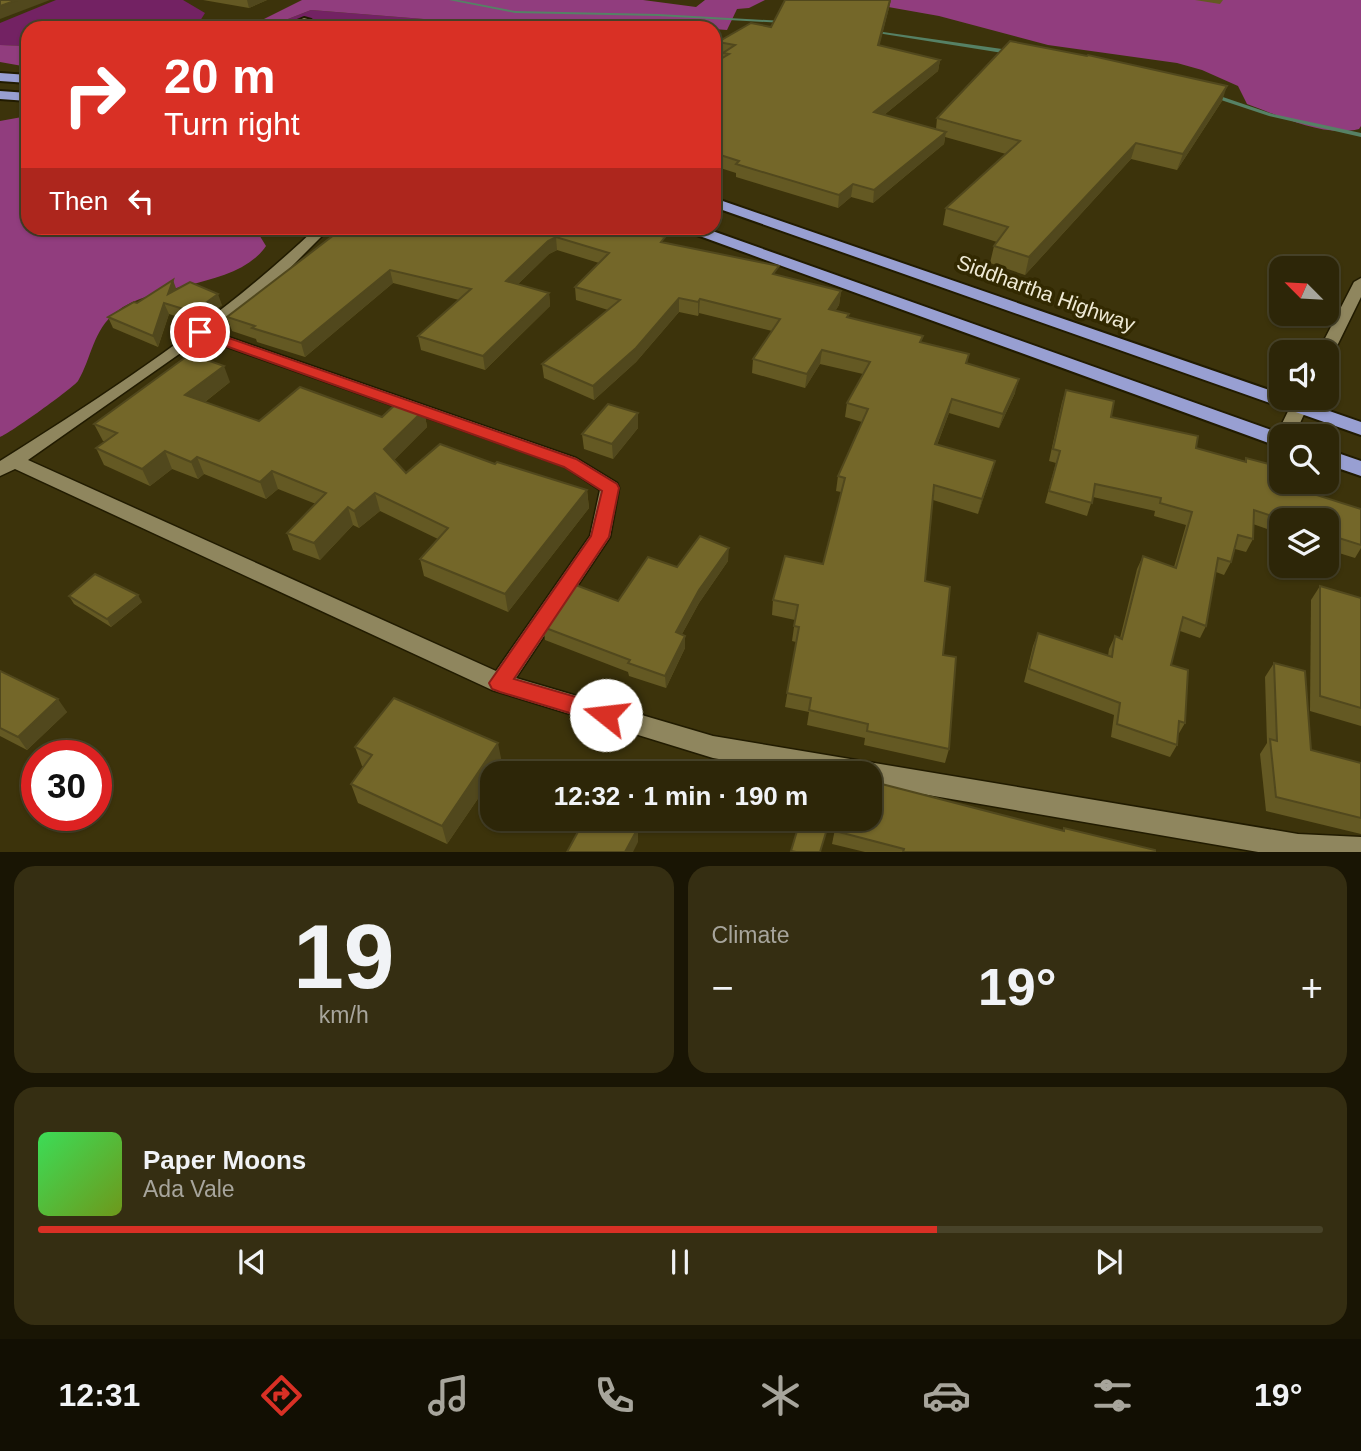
<!DOCTYPE html>
<html lang="en">
<head>
<meta charset="utf-8">
<style>
  body { margin:0; font-family:Arial,sans-serif; background:#352e12; color:#f1f3f6; height:100vh; display:flex; flex-direction:column; font-size:26px; white-space:nowrap }
  * { box-sizing:border-box; margin:0 }
  p { font-size:23px; color:#a7a59c }
  .icon { flex:none; width:38px; height:38px; fill:none; stroke:currentColor; stroke-width:2; stroke-linecap:round; stroke-linejoin:round }
  .map { position:relative; height:852px; overflow:hidden }
  .sheet { display:flex; flex-direction:column; gap:14px; padding:14px; background:#191504; flex:1 }
  .sheet>* { flex:none }
  .guide { position:absolute; left:21px; top:21px; width:700px; height:214px; border-radius:21px; box-shadow:0 2px 5px #0004,0 0 0 2px #484329; background:#d93025; color:#fff; overflow:hidden }
  .needle { width:46px; rotate:294deg }
  .controls { position:absolute; left:1269px; top:256px; display:grid; gap:14px }
  .controls a { display:grid; place-items:center; width:70px; height:70px; border-radius:14px; background:#2d2608; box-shadow:0 2px 5px #0004,0 0 0 2px #484329; font-size:35px }
  .speed { position:absolute; left:21px; top:740px; display:flex; gap:14px; font-size:35px; font-weight:700; text-align:center }
  .speed>* { display:grid; place-content:center; width:91px; height:91px; border-radius:50%; background:#2d2608; box-shadow:0 2px 5px #0004,0 0 0 2px #484329; line-height:1 }
  .speed .limit { border:10px solid #d22; background:#fff; color:#111 }
  .pin { position:absolute; display:grid; place-items:center; width:60px; height:60px; color:#fff; margin:-30px; border:4px solid #fff; border-radius:50%; box-shadow:0 2px 7px #0007 }
  .me { position:absolute; width:77px; margin:-38px; rotate:286deg; stroke-linejoin:round; filter:drop-shadow(0 0 5px #0008) }
  .turn { display:flex; align-items:center; gap:24px; height:147px; padding:0 28px; font-size:32px }
  .turn .icon { width:91px; height:91px; stroke-width:2.5 }
  .turn b { display:block; font-size:49px; line-height:60px }
  .then { display:flex; align-items:center; height:66px; padding:0 28px; background:#0003; gap:14px; font-size:26px }
  .big { font-size:52px; font-weight:800; line-height:1.1 }
  .sheet .card { flex:1; display:flex; flex-direction:column; justify-content:center; gap:10px; min-width:0; padding:0 24px; border-radius:21px; background:#352e12 }
  .sheet .dial { align-items:center; gap:0 }
  .dial b { font-size:91px; line-height:1 }
  .song { display:flex; align-items:center; gap:21px }
  .cover { width:84px; height:84px; border-radius:10px; background:linear-gradient(135deg,hsl(130 70% 55%),hsl(80 70% 35%)) }
  .played { height:7px; border-radius:4px; background:linear-gradient(90deg,#d93025 70%,#484329 70%) }
  .keys { display:flex; justify-content:space-around; direction:ltr }
  .heat { display:flex; justify-content:space-between; align-items:center; font-size:38px; direction:ltr }
  .sheet .tiles { flex:1; display:grid; gap:14px; grid-template-columns:1fr 1fr }
  .card:last-child { grid-column:span 2 }
  .trip { position:absolute; left:480px; top:761px; width:402px; height:70px; border-radius:21px; background:#2d2608; box-shadow:0 2px 5px #0004,0 0 0 2px #484329; font-weight:800; line-height:70px; text-align:center }
  .tabs { display:flex; height:112px; justify-content:space-around; align-items:center; background:#120f03; color:#a7a59c }
  .tabs .icon { width:49px; height:49px }
  .tabs .active { color:#d93025 }
  .tabs b { font-size:32px; color:#f1f3f6 }
  .map>svg:first-child { display:block }
  .green { fill:#732263 }
  .forest { fill:#913d7e }
  .lines { fill:none; stroke-linecap:round; stroke-linejoin:round }
  .stream { fill:#568165; fill-rule:evenodd }
  .service-casing { stroke:#211b00; stroke-width:4 }
  .minor-casing { stroke:#211b00; stroke-width:3 }
  .trunk-casing { stroke:#211b00; stroke-width:4 }
  .service { fill:#8f865e; fill-rule:evenodd }
  .minor { fill:#8f865e; fill-rule:evenodd }
  .trunk { fill:#989fd2; fill-rule:evenodd }
  .wall { fill:#645923 }
  .shaded-wall { fill:#51481d }
  .building { fill:#746729; stroke:#51481d; stroke-width:2 }
  .route { fill:#d93025; stroke:#8d1f18; stroke-width:2 }
  .labels { text-anchor:middle; dominant-baseline:central; stroke-width:7; stroke-linejoin:round; paint-order:stroke }
  .street-label { font-size:21px; fill:#efead5; stroke:#322901 }
</style>
</head>
<body>
<div class="map">
<svg width="1361" height="853" viewBox="0 0 1361 853">
  <rect width="100%" height="100%" fill="#3c330b"/>
  <!-- green -->
  <g class="green">
    <path d="M56,0H183L205,13L200,21L215,24L203,28H28V46L0,45V23Z"/>
    <path d="M311,10L461,22L673,26L671,28H265Z"/>
  </g>
  <!-- forest -->
  <g class="forest">
    <path d="M302,0H643L696,7L705,0H765L749,8L737,9L727,30L673,26L461,22L311,10L265,28H246Z"/>
    <path d="M785,0H1361V126L1359,129C1324,138 1280,116 1247,104L1238,86L1202,70L1177,63L1048,45L939,16L860,2Z"/>
    <path d="M0,45L28,46V67L0,62Z"/>
    <path d="M22,117L28,118V228H255L266,246C237,289 156,281 116,312C93,330 92,357 78,381C73,388 9,434 0,437V121Z"/>
  </g>
  <g class="lines">
    <!-- stream -->
    <g class="stream">
      <path d="M449,0H458L515,11L658,14L784,21L786,22L784,23L658,16L515,13Z"/>
      <path d="M869,30L1009,50L1012,52L1009,54L871,32H869Z"/>
      <path d="M1214,94L1273,114L1361,133V137L1269,116L1212,97L1211,96Z"/>
    </g>
    <!-- service casing -->
    <g class="service-casing">
      <path id="service" d="M304,18L311,20L292,28H281Z"/>
    </g>
    <!-- minor casing -->
    <g class="minor-casing">
      <g id="minor">
        <path d="M316,228H330L279,279L211,331L576,458L617,483L619,488L610,537L516,678L713,736L1298,834L1361,837V853H1264L870,785V774H805L713,758L492,690L15,469L0,476V461C110,392 222,318 316,228ZM202,338L564,466L600,490L590,536L496,671L28,460Z"/>
        <path d="M1361,278V297L1334,352L1326,357V352H1318L1354,282Z"/>
        <path d="M1295,397H1312L1294,436H1281V441L1279,440L1276,436Z"/>
      </g>
    </g>
    <!-- trunk casing -->
    <g class="trunk-casing">
      <g id="trunk">
        <path d="M0,73L28,75V83L0,81Z"/>
        <path d="M0,91L28,93V101L0,99Z"/>
        <path d="M714,198L1281,394V397H1289L1361,422V435L714,207Z"/>
        <path d="M684,228H704L1288,436H1281V447L1274,445L686,231Z"/>
        <path d="M1326,449L1361,461V476L1326,464Z"/>
      </g>
    </g>
    <!-- service -->
    <use href="#service" class="service"/>
    <!-- minor -->
    <use href="#minor" class="minor"/>
    <!-- trunk -->
    <use href="#trunk" class="trunk"/>
  </g>
  <!-- wall -->
  <g class="wall">
    <path d="M203,0H267L249,8Z"/>
    <path d="M785,0H891L879,45L940,60L938,71L884,115L936,129L937,118L1222,101L1177,170L1131,159L1025,275L990,263L994,246L997,242L943,225L946,208L1006,154L945,137L944,144L873,203L851,197L838,208L736,177V173L714,166V63L723,58V54L718,53V42L771,27Z"/>
    <path d="M1195,0H1223L1220,4Z"/>
    <path d="M343,228H628L665,243L778,275L841,291L839,305L835,311L848,317L922,343L969,354L967,363L1015,393L999,428L949,413L937,445L995,461L978,514L933,500L925,581L943,655L949,749L945,763L864,745L865,738L807,725L809,712L785,707L796,642L792,641L795,620L772,615L773,600L823,564L841,492L836,491L838,476L862,422L845,417L847,403L863,374L820,364L805,388L752,373L753,359L772,331L699,313L698,316L679,312L636,362L594,400L544,378L542,364L608,310L576,300L575,287L599,263L557,250L549,254L518,284L549,293L550,306L485,370L421,350L418,336L459,300L393,283L305,357L257,342L256,339L232,331L227,317Z"/>
    <path d="M176,289L222,305L197,323L169,314L158,347L113,328L108,317L137,303Z"/>
    <path d="M230,382L205,402L259,421L382,417L424,410L427,427L394,460L406,473L495,464L587,490L589,508L508,612L424,576L420,559L438,539L380,511L359,528L353,525L320,560L293,550L287,533L316,504L278,489L266,499L204,474L198,479L172,469L150,486L104,465L96,448L105,441H103L94,424Z"/>
    <path d="M1066,390L1111,417L1196,448L1245,461L1246,458L1269,480L1361,509V548L1355,558L1326,549V520H1281V534L1253,524V539L1246,552L1235,549L1231,562L1224,575L1216,572L1206,626L1200,638L1180,631L1171,665L1185,723L1178,735L1177,745L1170,757L1111,737L1114,715L1024,682L1033,646L1038,633L1108,656L1109,649L1115,636L1120,638L1137,569L1143,556L1174,567L1186,525L1154,516L1155,511L1093,497L1087,516L1045,503L1056,463L1049,461L1062,402Z"/>
    <path d="M638,413V428L613,459L584,449L582,434Z"/>
    <path d="M728,561L699,603L682,634L685,648L666,688L629,676L628,672L545,640L543,627L618,601L677,567Z"/>
    <path d="M1320,586L1361,598V726L1310,711L1311,600Z"/>
    <path d="M69,596L142,602L111,627L74,604Z"/>
    <path d="M1274,663L1311,750L1361,763V834L1266,811L1260,754L1267,743L1265,677Z"/>
    <path d="M0,671L67,712L27,750L0,736Z"/>
    <path d="M355,747L502,763L495,774H492V778L447,844L358,803L351,784L364,767L362,766Z"/>
    <path d="M837,819L1062,831L1064,828L1155,852H865L832,844Z"/>
  </g>
  <!-- shaded-wall -->
  <g class="shaded-wall">
    <path d="M17,0H50L0,19V6Z"/>
    <path d="M247,0H267L249,8Z"/>
    <path d="M890,0H891L877,56L878,45Z"/>
    <path d="M940,60L938,71L873,124L874,112Z"/>
    <path d="M1227,86L1222,101L1177,170L1183,154Z"/>
    <path d="M946,132L944,144L873,203L874,190Z"/>
    <path d="M1136,143L1131,159L1025,275L1029,257Z"/>
    <path d="M853,184L851,197L838,208L839,195Z"/>
    <path d="M556,237L557,250L549,254L508,294L506,281L548,241Z"/>
    <path d="M390,270L393,283L305,357L301,343Z"/>
    <path d="M173,280L177,291L168,294Z"/>
    <path d="M841,291L839,305L828,323L829,309Z"/>
    <path d="M549,293L550,306L485,370L483,356Z"/>
    <path d="M218,294L222,305L197,323L193,312Z"/>
    <path d="M679,298V312L636,362L594,400L593,386Z"/>
    <path d="M700,299L699,313L698,316V302Z"/>
    <path d="M164,303L169,314L158,347L153,336Z"/>
    <path d="M822,350L820,364L805,388L807,374Z"/>
    <path d="M224,366L230,382L192,412L185,395Z"/>
    <path d="M1019,379L1015,393L999,428L1003,414Z"/>
    <path d="M952,399L949,413L932,458L935,444Z"/>
    <path d="M424,410L427,427L388,466L384,449Z"/>
    <path d="M638,413V428L613,459L612,444Z"/>
    <path d="M165,451L172,469L150,486L142,469Z"/>
    <path d="M197,457L204,474L198,479L191,462Z"/>
    <path d="M995,461L991,476L978,514L982,499Z"/>
    <path d="M272,471L278,489L266,499L260,482Z"/>
    <path d="M587,490L589,508L508,612L505,594Z"/>
    <path d="M375,493L380,511L359,528L354,511Z"/>
    <path d="M348,507L353,525L320,560L314,543Z"/>
    <path d="M729,548L728,561L699,603L676,645V632L699,590Z"/>
    <path d="M138,595L142,602L111,627L107,619Z"/>
    <path d="M685,636V648L666,688L665,676Z"/>
    <path d="M58,699L67,712L27,750L18,737Z"/>
    <path d="M498,743L502,763L495,774H492V778L447,844L442,826Z"/>
    <path d="M638,828V842L633,852H625Z"/>
  </g>
  <!-- building -->
  <g class="building">
    <path d="M0,0H17L0,6Z"/>
    <path d="M785,0H890L878,45L940,60L874,112L946,132L874,190L853,184L839,195L736,164L739,161L714,153V63L729,54L723,53L735,45L718,42L751,23L771,27Z"/>
    <path d="M1010,41L1087,56L1088,55L1227,86L1183,154L1136,143L1029,257L994,246L1008,227L946,208L1020,141L937,118Z"/>
    <path d="M343,228H628L665,237L661,242L779,266L773,274L841,291L829,309L849,314L847,317L923,336L920,342L969,354L966,363L1019,379L1003,414L952,399L935,444L995,461L982,499L934,485L925,581L950,587L943,655L956,657L949,749L867,731L868,724L809,710L811,698L787,693L799,627L794,626L798,605L773,600L785,556L823,564L845,478L838,476L868,409L847,403L870,362L822,350L807,374L753,359L780,319L700,299L698,302L679,298L636,348L593,386L542,364L620,300L575,287L609,253L556,237L548,241L506,281L549,293L483,356L418,336L471,289L390,270L301,343L252,328L255,326L227,317Z"/>
    <path d="M173,280L168,294L190,282L218,294L193,312L164,303L153,336L108,317L134,302L137,303Z"/>
    <path d="M190,354L224,366L185,395L259,421L300,387L382,417L399,401L424,410L384,449L406,473L440,444L495,464L497,462L587,490L505,594L420,559L448,528L375,493L354,511L348,507L314,543L287,533L326,493L272,471L260,482L197,457L191,462L165,451L142,469L96,448L117,433L94,424Z"/>
    <path d="M1066,390L1114,401L1111,417L1198,436L1196,448L1246,462V458L1269,464V480L1361,509V545L1326,534V520H1284L1254,510L1253,539L1238,535L1231,562L1218,558L1206,626L1183,617L1171,665L1188,670L1185,723L1179,721L1177,745L1117,724L1120,703L1029,669L1038,633L1112,657L1115,636L1122,639L1143,556L1176,568L1192,512L1160,503L1161,498L1095,484L1092,503L1049,491L1060,451L1053,449Z"/>
    <path d="M608,404L638,413L612,444L582,434Z"/>
    <path d="M700,536L729,548L699,590L676,632L685,636L665,676L628,663L630,660L543,627L573,584L618,601L648,557L677,567Z"/>
    <path d="M95,574L138,595L107,619L69,596Z"/>
    <path d="M1320,586L1361,598V708L1320,696Z"/>
    <path d="M1274,663L1305,671L1311,750L1361,763V818L1276,797L1270,739L1277,741Z"/>
    <path d="M0,671L58,699L18,737L0,728Z"/>
    <path d="M394,698L498,743L442,826L351,784L372,755L355,747Z"/>
    <path d="M870,781L1064,831V828L1155,850V852H903L904,849L835,831L837,819H870Z"/>
    <path d="M585,819H617L638,828L625,852H567Z"/>
    <path d="M800,821L827,829L820,852H796L791,851Z"/>
  </g>
  <!-- route -->
  <path class="route" d="M200,328L576,459L617,484L619,488L609,537L514,679L614,708L617,715L614,721L606,724L500,692L492,689L489,683L591,536L602,491L564,467L195,335V329Z"/>
  <g class="labels">
    <!-- street labels -->
    <g class="street-label">
      <text transform="translate(1046 293) rotate(20)">Siddhartha Highway</text>
    </g>
  </g>
</svg>
<div class="controls">
<a><svg class="needle" viewBox="-14 -14 28 28"><path d="M0-13l5 13h-10z" fill="#e53935"/><path d="M0 13l5-13h-10z" fill="#a7a59c"/></svg></a>
<a><svg class="icon" aria-label="sound" viewBox="0 0 24 24"><path d="M4 9h4l5-4v14l-5-4H4zM17 9q2 3 0 6"/></svg></a>
<a><svg class="icon" aria-label="search" viewBox="0 0 24 24"><circle cx="10" cy="10" r="6"/><path d="M15 15l6 6"/></svg></a>
<a><svg class="icon" aria-label="layers" viewBox="0 0 24 24"><path d="M12 4l9 5-9 5-9-5zM3 14l9 5 9-5"/></svg></a>
</div>
<div class="speed"><div class="limit">30</div></div>
<div class="pin" style="left:200px;top:332px;background:#d93025"><svg class="icon" aria-label="arrive" viewBox="0 0 24 24"><path d="M6 21V4h12l-3 4 3 4H6"/></svg></div>
<svg class="me" style="left:606px;top:715px" viewBox="-20 -20 40 40"><circle r="19" fill="#fff"/><path d="M0-13L10 11 0 6-10 11z" fill="#d93025"/></svg>
<div class="trip">12:32 · 1 min · 190 m</div>
<div class="guide">
<div class="turn"><svg class="icon" aria-label="right" viewBox="0 0 24 24"><path d="M7 20v-9h11M14 6l5 5-5 5"/></svg><div><b>20 m</b>Turn right</div></div>
<div class="then">Then<svg class="icon" aria-label="left" viewBox="0 0 24 24"><path d="M17 20v-9H6M10 6l-5 5 5 5"/></svg></div>
</div>
</div>
<section class="sheet">
<div class="tiles">
<div class="card dial"><b>19</b><p>km/h</p></div>
<div class="card"><p>Climate</p>
<div class="heat"><a>−</a><b class="big">19°</b><a>+</a></div>
</div>
<div class="card">
<div class="song"><i class="cover"></i><div><b>Paper Moons</b><p>Ada Vale</p></div></div>
<div class="played"></div>
<div class="keys"><svg class="icon" aria-label="previous" viewBox="0 0 24 24"><path d="M18 5L8 12l10 7zM5 5v14"/></svg><svg class="icon" aria-label="pause" viewBox="0 0 24 24"><path d="M8 5v14M16 5v14"/></svg><svg class="icon" aria-label="next" viewBox="0 0 24 24"><path d="M6 5l10 7-10 7zM19 5v14"/></svg></div>
</div>
</div>
</section>
<nav class="tabs">
<b>12:31</b>
<svg class="icon active" aria-label="directions" viewBox="0 0 24 24"><path d="M12 3l9 9-9 9-9-9zM9 14v-3h6M13 9l2 2-2 2"/></svg>
<svg class="icon" aria-label="music" viewBox="0 0 24 24"><path d="M9 18V5l10-2v13"/><circle cx="6" cy="18" r="3"/><circle cx="16" cy="16" r="3"/></svg>
<svg class="icon" aria-label="phone" viewBox="0 0 24 24"><path d="M5 4h4l2 5-3 2q2 4 5 5l2-3 5 2v4C11 20 4 13 5 4z"/></svg>
<svg class="icon" aria-label="climate" viewBox="0 0 24 24"><path d="M12 3v18M4 7l16 10M4 17L20 7"/></svg>
<svg class="icon" aria-label="car" viewBox="0 0 24 24"><path d="M5 17H2v-5l4-1 3-4h7l3 4 3 1v5h-3M9 17h6M6 11h13"/><circle cx="7" cy="17" r="2"/><circle cx="17" cy="17" r="2"/></svg>
<svg class="icon" aria-label="filters" viewBox="0 0 24 24"><path d="M4 7h16M4 17h16"/><circle cx="9" cy="7" r="2"/><circle cx="15" cy="17" r="2"/></svg>
<b>19°</b>
</nav>
</body>
</html>
